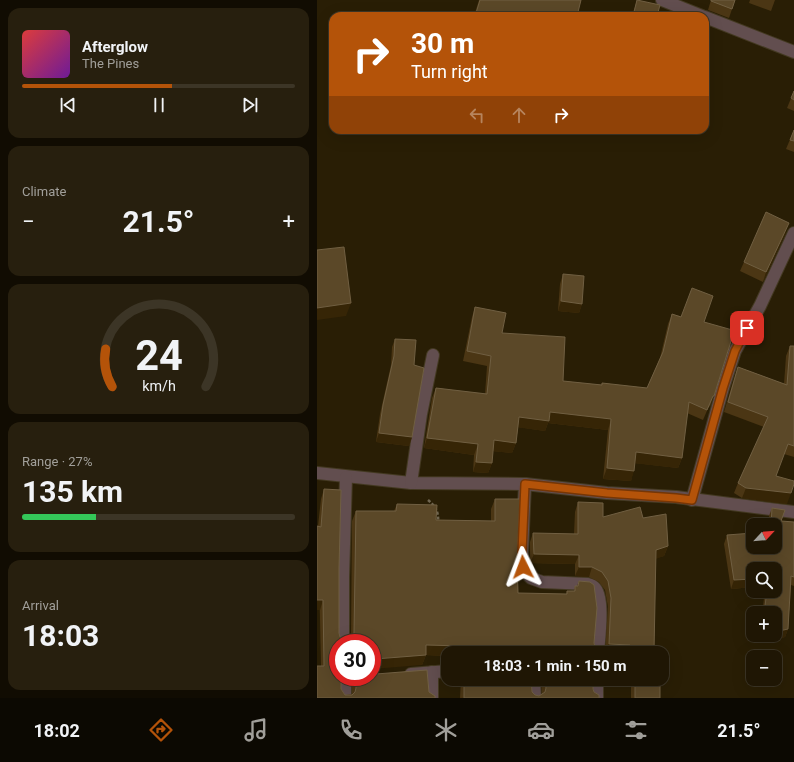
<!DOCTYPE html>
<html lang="en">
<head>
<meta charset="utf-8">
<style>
  body { margin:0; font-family:Roboto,sans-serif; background:#271f0e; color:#f1f3f6; height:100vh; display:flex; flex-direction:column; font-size:15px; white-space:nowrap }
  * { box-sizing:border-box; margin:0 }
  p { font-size:13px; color:#a19f9a }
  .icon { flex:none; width:22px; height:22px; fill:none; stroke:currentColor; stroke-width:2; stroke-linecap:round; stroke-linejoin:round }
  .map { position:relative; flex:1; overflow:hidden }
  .details { display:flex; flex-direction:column; gap:8px; padding:8px; background:#110c02; width:317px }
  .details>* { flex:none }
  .top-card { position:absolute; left:12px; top:12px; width:380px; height:122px; border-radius:12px; box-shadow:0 4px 16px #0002,0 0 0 1px #3c3526; background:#b45309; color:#fff; overflow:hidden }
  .needle { width:26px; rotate:64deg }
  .fabs { position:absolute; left:429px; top:518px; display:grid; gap:8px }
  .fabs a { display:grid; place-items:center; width:36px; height:36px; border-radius:8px; background:#1f1604; box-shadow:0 4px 16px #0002,0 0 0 1px #3c3526; font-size:20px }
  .speed { position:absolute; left:12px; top:634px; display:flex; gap:8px; font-size:20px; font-weight:700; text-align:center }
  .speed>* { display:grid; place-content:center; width:52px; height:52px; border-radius:50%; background:#1f1604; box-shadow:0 4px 16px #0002,0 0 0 1px #3c3526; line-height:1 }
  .speed .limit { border:6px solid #d22; background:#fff; color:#111 }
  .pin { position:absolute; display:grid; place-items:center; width:34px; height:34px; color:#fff; margin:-17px; border-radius:8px; box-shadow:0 2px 6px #0006 }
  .me { position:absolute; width:44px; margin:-22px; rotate:357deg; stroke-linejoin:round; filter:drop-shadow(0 0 3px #0008) }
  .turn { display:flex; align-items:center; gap:14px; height:84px; padding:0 16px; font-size:18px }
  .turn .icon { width:52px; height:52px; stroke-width:2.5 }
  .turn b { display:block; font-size:28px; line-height:34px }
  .lanes { display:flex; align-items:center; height:38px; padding:0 16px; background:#0003; justify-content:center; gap:20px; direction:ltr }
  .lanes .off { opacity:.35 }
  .big { font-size:30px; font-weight:700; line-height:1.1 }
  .details .card { flex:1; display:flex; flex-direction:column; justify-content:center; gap:6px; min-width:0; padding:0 14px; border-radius:12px; background:#271f0e }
  .details .dial { align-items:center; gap:0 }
  .dial svg { height:104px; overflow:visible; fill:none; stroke:#3c3526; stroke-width:7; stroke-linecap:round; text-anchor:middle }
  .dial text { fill:#f1f3f6; stroke:none }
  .song { display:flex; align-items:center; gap:12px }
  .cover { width:48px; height:48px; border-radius:6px; background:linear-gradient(135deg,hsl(0 70% 55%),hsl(280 70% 35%)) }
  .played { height:4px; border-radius:2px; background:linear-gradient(90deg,#b45309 55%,#3c3526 55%) }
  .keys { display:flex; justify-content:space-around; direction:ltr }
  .heat { display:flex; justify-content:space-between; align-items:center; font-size:22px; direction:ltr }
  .charge { height:6px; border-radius:3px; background:linear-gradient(90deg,#34c759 27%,#3c3526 0) }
  .trip { position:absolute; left:124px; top:646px; width:228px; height:40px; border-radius:12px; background:#1f1604; box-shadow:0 4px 16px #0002,0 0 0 1px #3c3526; font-weight:700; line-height:40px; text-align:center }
  .dock { display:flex; height:64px; justify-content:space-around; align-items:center; background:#0c0902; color:#a19f9a }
  .dock .icon { width:28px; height:28px }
  .dock .on { color:#b45309 }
  .dock b { font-size:18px; color:#f1f3f6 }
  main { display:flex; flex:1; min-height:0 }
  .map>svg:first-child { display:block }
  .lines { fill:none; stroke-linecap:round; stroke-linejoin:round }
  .minor-casing { stroke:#433921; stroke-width:14 }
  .path { stroke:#706651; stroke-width:2.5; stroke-dasharray:3 2; stroke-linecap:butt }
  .minor { stroke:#624e4f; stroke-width:12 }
  .wall { fill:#4b3614 }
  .shaded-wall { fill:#362506 }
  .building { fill:#5b4828; stroke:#705f42 }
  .route-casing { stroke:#753606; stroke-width:10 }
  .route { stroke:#b45309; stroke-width:7 }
</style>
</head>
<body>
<main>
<section class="details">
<div class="card">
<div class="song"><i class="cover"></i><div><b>Afterglow</b><p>The Pines</p></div></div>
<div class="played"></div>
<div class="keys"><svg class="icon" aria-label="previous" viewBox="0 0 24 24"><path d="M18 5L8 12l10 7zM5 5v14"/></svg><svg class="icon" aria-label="pause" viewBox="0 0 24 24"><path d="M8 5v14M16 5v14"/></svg><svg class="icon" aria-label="next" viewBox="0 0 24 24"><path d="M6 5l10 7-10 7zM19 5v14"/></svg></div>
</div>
<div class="card"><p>Climate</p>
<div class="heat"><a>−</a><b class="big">21.5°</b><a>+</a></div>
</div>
<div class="card dial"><svg viewBox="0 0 100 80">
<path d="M14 69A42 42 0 1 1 86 69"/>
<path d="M14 69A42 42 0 0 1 9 40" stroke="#b45309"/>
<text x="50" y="56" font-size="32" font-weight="700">24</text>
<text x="50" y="72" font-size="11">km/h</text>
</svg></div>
<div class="card"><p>Range · 27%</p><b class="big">135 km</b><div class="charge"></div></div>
<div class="card"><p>Arrival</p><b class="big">18:03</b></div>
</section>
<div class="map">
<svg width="477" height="698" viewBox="0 0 477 698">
  <rect width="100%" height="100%" fill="#291e05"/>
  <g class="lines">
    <!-- minor casing -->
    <g class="minor-casing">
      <g id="minor">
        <path d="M345,0L385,16"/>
        <path d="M388,17L477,52"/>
        <path d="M0,473L94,483L208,484L290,493L359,497L477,512"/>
        <path d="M94,483L104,414L116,355"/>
        <path d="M208,484L205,552L206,567L209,573L214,578L225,582L271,584C273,585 275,585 277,587C288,596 282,639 281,653"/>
        <path d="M375,500L406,388L418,351L443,306L477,233"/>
        <path d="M26,643V578L29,477"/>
        <path d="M94,674L131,671"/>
        <path d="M28,677V698"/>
        <path d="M217,679L218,698"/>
        <path d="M115,698V672"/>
        <path d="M280,698V679"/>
      </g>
    </g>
    <!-- path -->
    <path class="path" d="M111,500C118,506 122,512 121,522"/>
    <!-- minor -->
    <use href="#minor" class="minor"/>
  </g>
  <!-- wall -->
  <g class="wall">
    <path d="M162,0H264L260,16H157Z"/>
    <path d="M320,0L340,16H315Z"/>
    <path d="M394,0H418L412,18L391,10Z"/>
    <path d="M433,0H458L454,11L432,3Z"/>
    <path d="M477,91V111L470,108Z"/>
    <path d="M477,130V152L469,149Z"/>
    <path d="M469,232L446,282L423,271L427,262Z"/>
    <path d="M246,274L265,304L262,313L241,311L243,284Z"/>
    <path d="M158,307L185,333L246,381L284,385L285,383L330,388L343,358L351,324L355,314L387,322L415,341L412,346L393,407L392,406L386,420L370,413L365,458L361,468L318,463L314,481L286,479L291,430L231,423L228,431L201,427L199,443L195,453L176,451L175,463L171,473L156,472L157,455L107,448L115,398L119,388L168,394L170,366L146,361L155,317Z"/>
    <path d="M78,339L97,365L95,437L92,446L59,442L63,414L74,365L75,347Z"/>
    <path d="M473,346H477V457L467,454L459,476L470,504L425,498L417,493L421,483L447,427L407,412L417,378L421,367L467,384L469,356Z"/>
    <path d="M7,489L22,568V633L23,637L26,640L34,639L35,521L39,511H77L80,504L119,520L174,521V509L178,499L200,568L201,593L249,594L250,591H257L258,586H260L262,581L278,647L282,653H131V656L109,655L105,665L21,643L24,689L28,695L35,694V677H55L59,674L112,692L0,698L4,666L1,526L4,499Z"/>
    <path d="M261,502L286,517L326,518L351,546L347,556L339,558L337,651L339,653H288L291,607L288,590L282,582L272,577L258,576V564L213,563V542L216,533L257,534L258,512Z"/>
    <path d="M455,508L464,521L477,522V586L474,585L471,629L468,637L459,639L442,638L443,635H458V613H445L448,591H458V569H436V587L414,589L407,544L410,535L458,547V525H451L452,516Z"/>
    <path d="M144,679H214L215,692L218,695L222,696L225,694L224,679H276V689L277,692L282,698H143Z"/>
    <path d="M310,679H338V681L343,698H314V681L309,680Z"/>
  </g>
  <!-- shaded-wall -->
  <g class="shaded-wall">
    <path d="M472,223L469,232L446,282L449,272Z"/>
    <path d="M244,301L265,304L262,313L241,311Z"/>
    <path d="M34,303L29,316L0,320V308Z"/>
    <path d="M419,331L415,341L411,349L415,338Z"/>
    <path d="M233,412L294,419L291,430L231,423L228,431L198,427L202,417Z"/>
    <path d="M62,433L95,437L92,446L59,442Z"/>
    <path d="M110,438L161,444L157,455L107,448Z"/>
    <path d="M177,440L199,443L195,453L173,451Z"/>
    <path d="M319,452L365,458L361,468L315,463Z"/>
    <path d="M159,462L175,463L171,473L156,472Z"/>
    <path d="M290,468L317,471L314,481L286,479Z"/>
    <path d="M429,488L474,493L470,504L425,498Z"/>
    <path d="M351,546L347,556L336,560L339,550Z"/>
    <path d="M217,554L262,555L258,564L213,563Z"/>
    <path d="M200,561H203L199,571Z"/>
    <path d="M262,567H275L272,577L258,576Z"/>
    <path d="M436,579V587L414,589L417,580Z"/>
    <path d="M0,600H6L3,610H0Z"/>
    <path d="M471,629L468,637L459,639L442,638L444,635H458V631Z"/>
    <path d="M292,644L313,645L310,653H289Z"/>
    <path d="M109,645L145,646L143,653H131V656L105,655Z"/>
    <path d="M109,655L105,665L55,669V660L58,659Z"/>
    <path d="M310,679H315L314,681L309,680Z"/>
  </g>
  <!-- building -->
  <g class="building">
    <path d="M163,0H264L260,16H169L159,13Z"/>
    <path d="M320,0L343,5L340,16H316Z"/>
    <path d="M394,0H418L415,9L394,1Z"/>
    <path d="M477,91V100L474,98Z"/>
    <path d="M477,130V141L473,140Z"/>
    <path d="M449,212L472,223L449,272L427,262Z"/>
    <path d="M27,247L34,303L0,308V250Z"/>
    <path d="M246,274L267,276L265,304L244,301Z"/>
    <path d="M375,288L396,296L387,322L419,331L415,338L397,396H396L390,410L372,402L365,458L319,452L317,471L290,468L294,419L233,412L232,421L202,417L199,443L177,440L175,463L159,462L161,444L110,438L119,388L170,394L174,356L150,351L158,307L189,313L185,333L248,337L246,381L285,385V383L330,388L346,352L355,314L364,317Z"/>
    <path d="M78,339L99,340L97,365L107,368L95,437L62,433L66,405L77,356Z"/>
    <path d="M473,346H477V446L471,444L459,476L477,481V484L474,493L429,488L421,483L451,417L411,402L421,367L470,385Z"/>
    <path d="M7,489L24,490L22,568V633L23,637L26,640L34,639L37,633L39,511H79L80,504L120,505L119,520L178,521V499H203L201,543L203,561H200L201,593L250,594V591H258V586H261L262,581L273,582L277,585L280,608L277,643L278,647L282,650V653H145V646L109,645V655L58,659L55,660V643H21V677H24V689L28,695H35L38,692L39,688V677H55V672L59,674L110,670L112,692L118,696V698H0V666H7L6,600H0V526L4,527Z"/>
    <path d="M261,502L286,503V517L323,507L326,518L349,514L351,546L339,550L337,651H339V653H313V645L292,644L294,598L291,581L285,572L275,567H262V555L217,554L216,533L261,534Z"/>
    <path d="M455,508L468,510L464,521L477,522V577L474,576L471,629L462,631H458V613H447L450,591H458V569H436V579L417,580L410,535L436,533V547H458V525H454Z"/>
    <path d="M147,679H214L215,692L218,695L222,696L228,692L229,688L228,679H276V689L277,692L282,695V698H147Z"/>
    <path d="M318,679H338V681H343V698H318Z"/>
  </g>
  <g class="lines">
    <!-- route casing -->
    <g class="route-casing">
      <path id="route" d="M206,567L205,552L208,484L290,493L359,498L375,500L406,388L418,351L430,328"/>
    </g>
    <!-- route -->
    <use href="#route" class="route"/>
  </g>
</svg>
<div class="fabs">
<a><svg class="needle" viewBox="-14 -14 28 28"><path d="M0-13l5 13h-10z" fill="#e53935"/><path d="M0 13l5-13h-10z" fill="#a19f9a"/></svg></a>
<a><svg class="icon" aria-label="search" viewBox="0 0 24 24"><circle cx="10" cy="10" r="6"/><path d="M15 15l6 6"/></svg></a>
<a>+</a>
<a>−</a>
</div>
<div class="speed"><div class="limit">30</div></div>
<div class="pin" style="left:430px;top:328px;background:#d93025"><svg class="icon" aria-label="arrive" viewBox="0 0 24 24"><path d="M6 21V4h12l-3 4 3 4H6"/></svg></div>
<svg class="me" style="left:206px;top:567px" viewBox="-20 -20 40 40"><path d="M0-17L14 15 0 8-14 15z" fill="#b45309" stroke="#fff" stroke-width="4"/></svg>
<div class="trip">18:03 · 1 min · 150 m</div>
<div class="top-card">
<div class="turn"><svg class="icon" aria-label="right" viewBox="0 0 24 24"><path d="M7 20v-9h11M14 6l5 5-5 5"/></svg><div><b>30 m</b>Turn right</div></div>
<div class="lanes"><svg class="icon off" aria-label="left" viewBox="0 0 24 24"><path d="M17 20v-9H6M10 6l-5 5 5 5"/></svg><svg class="icon off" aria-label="ahead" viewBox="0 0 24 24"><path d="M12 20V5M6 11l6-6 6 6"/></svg><svg class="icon" aria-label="right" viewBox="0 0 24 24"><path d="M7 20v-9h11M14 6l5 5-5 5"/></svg></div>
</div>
</div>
</main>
<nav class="dock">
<b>18:02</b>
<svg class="icon on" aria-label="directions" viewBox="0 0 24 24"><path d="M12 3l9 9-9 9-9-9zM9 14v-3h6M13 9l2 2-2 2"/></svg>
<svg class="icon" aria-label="music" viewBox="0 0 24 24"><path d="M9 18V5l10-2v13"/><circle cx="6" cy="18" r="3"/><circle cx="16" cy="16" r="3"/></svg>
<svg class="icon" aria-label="phone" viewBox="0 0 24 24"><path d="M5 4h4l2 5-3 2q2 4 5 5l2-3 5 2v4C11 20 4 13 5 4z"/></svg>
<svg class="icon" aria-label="climate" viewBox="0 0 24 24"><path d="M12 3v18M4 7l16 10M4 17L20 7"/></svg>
<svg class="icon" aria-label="car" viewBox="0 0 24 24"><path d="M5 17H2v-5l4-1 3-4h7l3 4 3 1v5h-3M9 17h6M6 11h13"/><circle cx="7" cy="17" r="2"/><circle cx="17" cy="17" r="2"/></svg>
<svg class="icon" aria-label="filters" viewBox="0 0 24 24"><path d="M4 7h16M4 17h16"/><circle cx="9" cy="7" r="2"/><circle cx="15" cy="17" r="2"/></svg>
<b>21.5°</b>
</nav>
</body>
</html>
